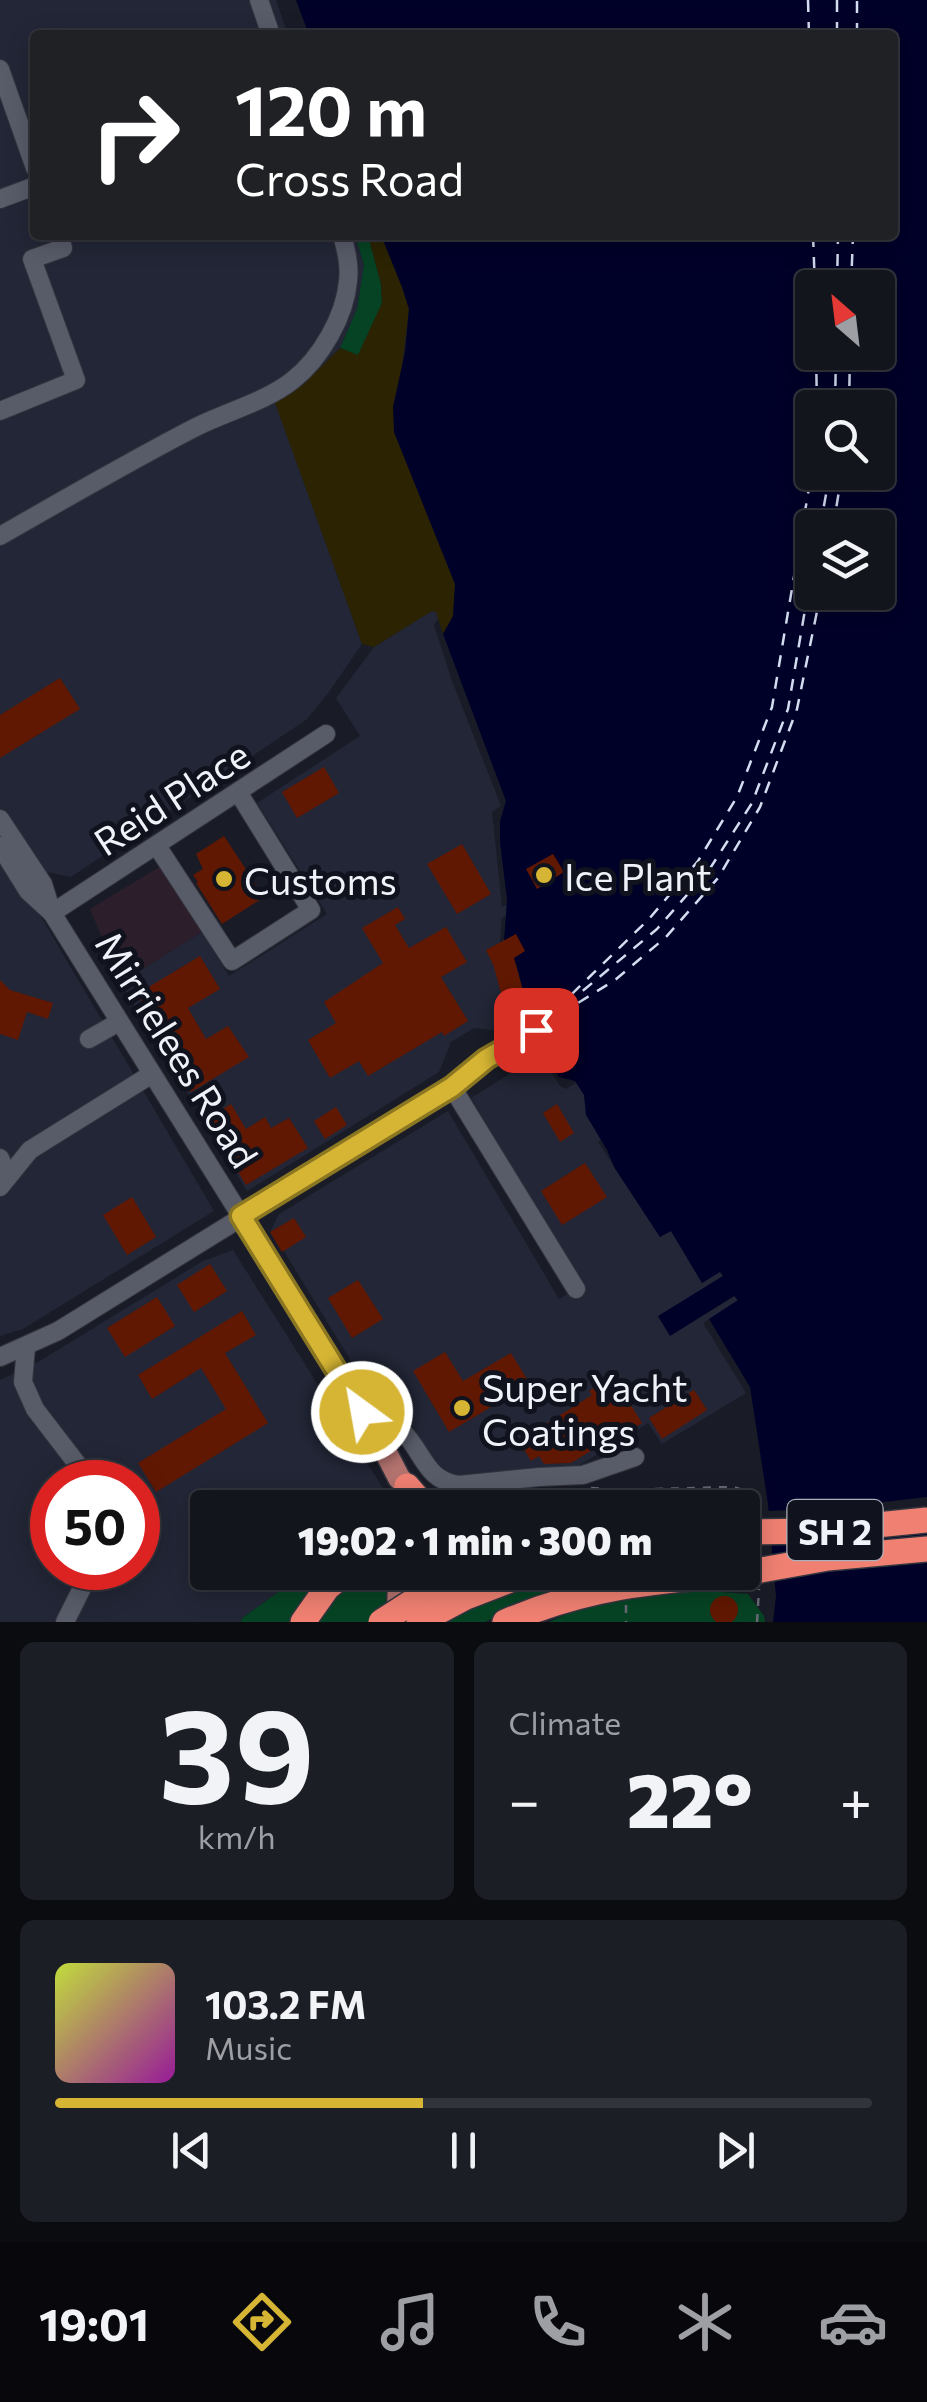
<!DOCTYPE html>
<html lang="en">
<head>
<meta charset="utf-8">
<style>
  body { margin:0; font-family:Commissioner,sans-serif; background:#1c1e26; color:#f1f3f6; height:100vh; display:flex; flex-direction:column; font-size:38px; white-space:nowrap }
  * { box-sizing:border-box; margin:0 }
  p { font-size:32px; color:#9d9fa4 }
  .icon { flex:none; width:55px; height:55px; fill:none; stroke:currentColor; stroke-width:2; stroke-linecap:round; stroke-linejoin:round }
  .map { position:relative; height:1622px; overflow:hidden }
  .panel { display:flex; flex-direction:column; gap:20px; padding:20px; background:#0a0c10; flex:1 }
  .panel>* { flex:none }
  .hud { position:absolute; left:30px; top:30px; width:868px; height:210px; border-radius:10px; box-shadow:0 5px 25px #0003,0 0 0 2px #32343b; background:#202124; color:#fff; overflow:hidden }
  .needle { width:65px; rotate:332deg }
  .fabs { position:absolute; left:795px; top:270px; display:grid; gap:20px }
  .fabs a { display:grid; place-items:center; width:100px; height:100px; border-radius:10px; background:#13151d; box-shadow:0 5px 25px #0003,0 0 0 2px #32343b; font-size:50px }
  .speed { position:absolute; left:30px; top:1460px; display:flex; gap:20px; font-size:50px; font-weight:700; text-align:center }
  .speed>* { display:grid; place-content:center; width:130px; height:130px; border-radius:50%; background:#13151d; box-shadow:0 5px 25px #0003,0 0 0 2px #32343b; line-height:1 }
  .speed .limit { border:15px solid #d22; background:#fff; color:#111 }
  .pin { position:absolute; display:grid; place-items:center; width:85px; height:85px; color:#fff; margin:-42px; border-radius:20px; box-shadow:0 5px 15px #0006 }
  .me { position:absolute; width:110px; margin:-55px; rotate:328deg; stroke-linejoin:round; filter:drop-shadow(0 0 8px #0008) }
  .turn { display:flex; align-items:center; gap:35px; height:210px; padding:0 40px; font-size:45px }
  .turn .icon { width:130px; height:130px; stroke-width:2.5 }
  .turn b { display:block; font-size:70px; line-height:85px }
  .big { font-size:75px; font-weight:800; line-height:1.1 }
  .panel .widget { flex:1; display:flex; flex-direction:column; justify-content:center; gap:15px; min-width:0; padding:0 35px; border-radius:15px; background:#1c1e26 }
  .panel .dial { align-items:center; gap:0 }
  .dial b { font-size:130px; line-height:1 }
  .song { display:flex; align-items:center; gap:30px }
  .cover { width:120px; height:120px; border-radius:15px; background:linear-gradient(135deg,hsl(70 70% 55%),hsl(300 70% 35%)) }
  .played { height:10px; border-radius:5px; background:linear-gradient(90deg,#d6b534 45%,#32343b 45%) }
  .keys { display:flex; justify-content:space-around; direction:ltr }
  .heat { display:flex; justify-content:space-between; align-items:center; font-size:55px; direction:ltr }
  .panel .tiles { flex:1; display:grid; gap:20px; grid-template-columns:1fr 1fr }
  .widget:last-child { grid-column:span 2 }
  .trip { position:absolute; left:190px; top:1490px; width:570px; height:100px; border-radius:10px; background:#13151d; box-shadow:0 5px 25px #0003,0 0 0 2px #32343b; font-weight:800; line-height:100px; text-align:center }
  .tabs { display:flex; height:160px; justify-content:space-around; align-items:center; background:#08080c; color:#9d9fa4 }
  .tabs .icon { width:70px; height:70px }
  .tabs .active { color:#d6b534 }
  .tabs b { font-size:45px; color:#f1f3f6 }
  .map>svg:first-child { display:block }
  .commercial { fill:#2c1e2b }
  .built { fill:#222636; fill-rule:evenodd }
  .green { fill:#064324 }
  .sand { fill:#2b2302 }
  .water { fill:#000129; fill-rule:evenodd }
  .pier { fill:#191c27 }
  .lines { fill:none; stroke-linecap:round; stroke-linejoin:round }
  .ferry { stroke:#d3ddf0; stroke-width:2.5; stroke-dasharray:12 10; stroke-linecap:butt }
  .building { fill:#611802 }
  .minor-casing { stroke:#34353e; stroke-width:20 }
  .major-casing { stroke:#34353e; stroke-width:25 }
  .highway-casing { stroke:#34353e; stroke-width:28 }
  .path { stroke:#676a74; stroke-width:2.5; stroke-dasharray:8 8; stroke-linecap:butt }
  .minor { stroke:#585c69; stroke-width:18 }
  .major { stroke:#b3726e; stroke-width:22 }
  .highway { stroke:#ef8072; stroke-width:25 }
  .highway-bridge-casing { stroke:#34353e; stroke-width:28; stroke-linecap:butt }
  .highway-bridge { stroke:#ef8072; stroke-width:25 }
  .route-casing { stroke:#8b7622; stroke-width:25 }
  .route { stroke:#d6b534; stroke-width:18 }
  .poi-dot { fill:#d6b534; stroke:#10131d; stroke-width:4 }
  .labels { text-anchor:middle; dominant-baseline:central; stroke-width:10; stroke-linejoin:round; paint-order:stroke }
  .shield { fill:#10131d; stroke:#acafb7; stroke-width:2.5 }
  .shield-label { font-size:35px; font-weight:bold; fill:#eff2f9 }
  .street-label { font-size:38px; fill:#eff2f9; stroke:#10131d }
  .poi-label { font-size:38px; fill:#eff2f9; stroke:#10131d; text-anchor:start }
</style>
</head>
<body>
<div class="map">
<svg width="927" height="1622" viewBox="0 0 927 1622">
  <rect width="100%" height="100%" fill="#191c27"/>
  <!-- commercial -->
  <path class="commercial" d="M161,866L202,932L121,983L90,909Z"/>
  <!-- built -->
  <g class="built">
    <path d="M0,0H276L288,35H35V235H355L364,265L357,309L340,348L303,385L276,403L362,644L329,692L306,720L71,877L47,872L20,891L36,908L214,1211L23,1329L0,1336Z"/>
    <path d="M431,611L436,612L439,617L434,625L451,678L501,806L492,812L502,907L530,892L541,896L502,918L500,942L516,934L525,951L515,963L525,998L523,1002L513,1005L516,1016L493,1030L474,1028L451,1042L439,1072L247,1191L121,983L202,932L229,976L327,914L257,803L360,736L336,698L374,647Z"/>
    <path d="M533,1042L560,1086L566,1089L589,1075L591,1070L587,1064L592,1061L641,1139L638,1141L627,1123L598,1142L660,1237L671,1231L702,1283L720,1271L723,1276L658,1317L671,1335L735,1296L738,1301L703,1323L746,1393L662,1444L648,1423L580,1465L467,1477L454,1475L435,1462L405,1414L389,1423L271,1230L279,1214L448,1111L559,1299L582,1286L471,1098L516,1070L509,1056Z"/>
    <path d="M233,1250L383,1488L378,1507L208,1508V1572L305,1573L242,1618L241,1622H0V1380L38,1362L203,1261ZM52,1482H138V1568H52Z"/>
  </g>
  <!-- green -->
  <g class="green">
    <path d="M355,235H368L381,284L382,303L358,356L340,348L357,309L364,265Z"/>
    <path d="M543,1488L613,1492L736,1490L745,1497L747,1505L664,1508L572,1500L489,1507Z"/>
    <path d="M305,1573H330L296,1622H241L242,1618Z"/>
    <path d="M357,1573H388L384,1622H313Z"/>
    <path d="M430,1573H489L492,1600C541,1584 582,1574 634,1574V1576L575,1585L549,1592L485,1622H427Z"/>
    <path d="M694,1590L748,1594L764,1616L765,1622H549L591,1603L648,1592Z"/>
  </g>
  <!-- sand -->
  <path class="sand" d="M368,235H381L402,287L409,309L394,432L455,584L453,616L443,634L436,612L432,611L374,647L362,644L275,403L303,385L340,348L358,355L382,303L381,284Z"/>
  <!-- water -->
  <path class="water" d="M296,0H927V1622H773L776,1596L768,1504L750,1387L709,1319L738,1300L734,1296L670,1336L658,1316L723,1276L720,1272L702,1283L671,1231L660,1237L614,1167L607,1150L586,1115L584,1095L575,1081L559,1077L517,1003L523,1002L525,998L516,964L504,941L507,900L500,842V821L506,801L443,634L453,616L455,584L394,432L393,407L405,352L409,309L402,287L381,235H892V35H309ZM812,288H878V352H812ZM812,408H878V472H812ZM812,528H878V592H812Z"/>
  <!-- pier -->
  <path class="pier" d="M927,1497V1531L766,1543L764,1511L823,1509Z"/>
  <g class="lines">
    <!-- ferry -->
    <g class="ferry">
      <path d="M808,0L809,35"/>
      <path d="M837,0V35"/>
      <path d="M857,35V0"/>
      <path d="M813,235L815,288"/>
      <path d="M837,288L838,235"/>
      <path d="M851,288L853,235"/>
      <path d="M816,352L817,408"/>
      <path d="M835,408L836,352"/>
      <path d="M849,408L850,352"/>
      <path d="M820,528L830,472"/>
      <path d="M833,528L842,472"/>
      <path d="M549,1019L657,929L709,870L752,803L788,709L812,569"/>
      <path d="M540,1025L649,919L698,861L737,797L772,707L812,470"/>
      <path d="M541,1026L615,980L666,937L718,878L760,807L797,709L821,592"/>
    </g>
  </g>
  <!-- building -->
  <g class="building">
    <path d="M60,678L80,709L0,758V715Z"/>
    <path d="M324,767L339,793L297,818L282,792Z"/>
    <path d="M224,836L264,897L222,924L196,883L198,882L193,875L203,869L196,854Z"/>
    <path d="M462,844L491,894L457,914L427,864Z"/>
    <path d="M553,854L564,872L537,889L526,869Z"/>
    <path d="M398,907L405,919L395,925L409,948L446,927L467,962L441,977L468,1021L444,1036L442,1032L368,1076L359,1061L330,1078L308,1040L336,1023L324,1002L383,963L362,928Z"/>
    <path d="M516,934L525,951L514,958L525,998L523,1002L505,1007L493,964L486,950Z"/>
    <path d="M200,956L220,989L188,1008L206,1039L228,1026L249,1057L191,1092L182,1077L185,1076L137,994Z"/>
    <path d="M0,980L10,990L53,1003L48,1019L27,1012L18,1040L0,1034Z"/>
    <path d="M231,1104L246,1129L265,1117L271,1128L289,1118L308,1148L246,1185L206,1119Z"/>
    <path d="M557,1104L574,1133L560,1142L543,1113Z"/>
    <path d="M336,1107L347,1125L325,1139L314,1121Z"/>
    <path d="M585,1163L607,1197L562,1225L541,1191Z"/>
    <path d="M132,1197L156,1237L127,1255L103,1215Z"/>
    <path d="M294,1218L306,1237L282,1252L270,1232Z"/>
    <path d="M210,1264L227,1291L194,1312L177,1285Z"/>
    <path d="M358,1280L383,1319L352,1338L328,1298Z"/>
    <path d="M157,1297L175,1326L125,1357L107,1328Z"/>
    <path d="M242,1311L256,1335L225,1353L268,1423L156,1492L138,1463L226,1409L201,1368L152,1399L138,1375Z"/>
    <path d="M445,1352L463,1381L511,1353L530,1384L449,1432L413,1371Z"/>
    <path d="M613,1376L642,1423L618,1438L617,1435L571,1463L544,1464L539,1456L531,1461L519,1441L592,1395L589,1391Z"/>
    <path d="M694,1390L707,1410L662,1439L649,1418Z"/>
    <circle cx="724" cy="1610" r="14"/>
  </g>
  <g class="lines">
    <!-- minor casing -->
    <g class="minor-casing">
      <g id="minor">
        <path d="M259,0L271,35"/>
        <path d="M0,69L35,168"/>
        <path d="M0,199L35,186"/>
        <path d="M0,411L76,380L32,259L63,248L59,235"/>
        <path d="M0,536C65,499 130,461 196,427C226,412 267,401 293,380C321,358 345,316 348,281C350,265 346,250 342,235"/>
        <path d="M0,819L43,884L52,913L241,1216"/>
        <path d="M0,846L28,891L52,913"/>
        <path d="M157,846L232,961L311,910L238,792"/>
        <path d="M52,913L326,734"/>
        <path d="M89,1039L119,1022"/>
        <path d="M452,1087L576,1289"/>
        <path d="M0,1158L8,1177"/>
        <path d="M0,1187L30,1150L152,1074"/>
        <path d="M26,1347L23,1382L35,1409L91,1482"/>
        <path d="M0,1357L58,1331L452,1087L487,1059L536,1029"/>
        <path d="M381,1443L397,1433L403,1432C424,1453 425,1480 459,1485L539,1477L583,1475L635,1457"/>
        <path d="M65,1622L92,1568"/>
      </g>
    </g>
    <!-- major casing -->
    <g class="major-casing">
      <g id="major">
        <path d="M241,1216L381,1443L399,1478L407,1486L413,1504"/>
        <path d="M417,1572V1614"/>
        <path d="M398,1622L399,1572"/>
      </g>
    </g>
    <!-- highway casing -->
    <g class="highway-casing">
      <g id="highway">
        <path d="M407,1486L426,1508"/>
        <path d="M828,1558L927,1549"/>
        <path d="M303,1622L327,1588L346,1572"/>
        <path d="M505,1622C586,1587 652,1581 739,1574"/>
      </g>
    </g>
    <!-- path -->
    <g class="path">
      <path d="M591,1488L617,1490L733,1487C747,1490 752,1497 753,1511"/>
      <path d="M478,1508L510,1496"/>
      <path d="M522,1508L566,1504L624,1508"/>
      <path d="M626,1605V1622"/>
      <path d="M757,1622L759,1589"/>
    </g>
    <!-- minor -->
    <use href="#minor" class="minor"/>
    <!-- major -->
    <use href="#major" class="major"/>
    <!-- highway -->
    <use href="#highway" class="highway"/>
    <!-- highway-bridge casing -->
    <g class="highway-bridge-casing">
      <g id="highway-bridge">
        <path d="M742,1532L817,1531L927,1520"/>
        <path d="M739,1574L828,1558"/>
        <path d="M381,1622L432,1589L466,1572"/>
        <path d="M419,1622L466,1597L526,1574"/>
      </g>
    </g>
    <!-- highway-bridge -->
    <use href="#highway-bridge" class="highway-bridge"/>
  </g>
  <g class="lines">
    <!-- route casing -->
    <g class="route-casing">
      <path id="route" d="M362,1412L241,1216L452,1087L486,1059L536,1030"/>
    </g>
    <!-- route -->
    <use href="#route" class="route"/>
  </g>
  <!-- markers -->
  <g class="poi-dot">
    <circle cx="544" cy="875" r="10"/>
    <circle cx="224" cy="879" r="10"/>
    <circle cx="462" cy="1408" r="10"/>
  </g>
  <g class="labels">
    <!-- shield labels -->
    <rect class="shield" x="787.5" y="1500" width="95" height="60" rx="8"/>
    <g class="shield-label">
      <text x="835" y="1530">SH 2</text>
    </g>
    <!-- street labels -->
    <g class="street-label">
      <text transform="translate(171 797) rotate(-33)">Reid Place</text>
      <text transform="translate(178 1049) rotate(58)">Mirrielees Road</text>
    </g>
    <!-- poi labels -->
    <g class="poi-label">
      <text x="564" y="875">Ice Plant</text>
      <text x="244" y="879">Customs</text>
      <text x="482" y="1386">Super Yacht<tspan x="482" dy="44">Coatings</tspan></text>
    </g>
  </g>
</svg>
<div class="fabs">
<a><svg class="needle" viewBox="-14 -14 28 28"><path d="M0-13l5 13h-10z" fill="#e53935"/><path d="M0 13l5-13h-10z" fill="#9d9fa4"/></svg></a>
<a><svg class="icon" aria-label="search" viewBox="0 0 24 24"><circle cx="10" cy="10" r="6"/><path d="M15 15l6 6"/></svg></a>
<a><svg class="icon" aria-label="layers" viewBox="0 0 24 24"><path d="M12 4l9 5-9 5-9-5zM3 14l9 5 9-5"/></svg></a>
</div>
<div class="speed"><div class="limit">50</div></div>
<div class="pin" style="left:536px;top:1030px;background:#d93025"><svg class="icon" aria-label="arrive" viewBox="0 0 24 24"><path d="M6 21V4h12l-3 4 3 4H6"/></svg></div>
<svg class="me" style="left:362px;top:1412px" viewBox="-20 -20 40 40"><circle r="17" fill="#d6b534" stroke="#fff" stroke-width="3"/><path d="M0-11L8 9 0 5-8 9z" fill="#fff"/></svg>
<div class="trip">19:02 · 1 min · 300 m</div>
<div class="hud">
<div class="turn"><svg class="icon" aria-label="right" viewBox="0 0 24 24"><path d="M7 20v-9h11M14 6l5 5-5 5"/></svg><div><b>120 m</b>Cross Road</div></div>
</div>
</div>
<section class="panel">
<div class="tiles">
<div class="widget dial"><b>39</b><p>km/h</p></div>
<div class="widget"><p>Climate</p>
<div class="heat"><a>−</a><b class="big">22°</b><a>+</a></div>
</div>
<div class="widget">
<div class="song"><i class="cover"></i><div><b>103.2 FM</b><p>Music</p></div></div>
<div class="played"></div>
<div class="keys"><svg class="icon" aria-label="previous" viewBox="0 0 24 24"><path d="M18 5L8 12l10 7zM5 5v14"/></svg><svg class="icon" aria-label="pause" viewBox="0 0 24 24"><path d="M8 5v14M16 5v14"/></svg><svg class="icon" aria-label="next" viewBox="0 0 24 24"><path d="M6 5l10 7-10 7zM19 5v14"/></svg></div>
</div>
</div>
</section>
<nav class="tabs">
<b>19:01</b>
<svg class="icon active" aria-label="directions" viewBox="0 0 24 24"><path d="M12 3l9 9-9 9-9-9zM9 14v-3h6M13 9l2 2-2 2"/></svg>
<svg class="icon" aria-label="music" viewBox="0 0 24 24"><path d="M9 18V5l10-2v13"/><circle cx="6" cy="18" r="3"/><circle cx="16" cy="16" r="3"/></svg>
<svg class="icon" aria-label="phone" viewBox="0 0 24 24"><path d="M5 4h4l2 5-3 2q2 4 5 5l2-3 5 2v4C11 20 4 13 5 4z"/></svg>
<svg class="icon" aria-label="climate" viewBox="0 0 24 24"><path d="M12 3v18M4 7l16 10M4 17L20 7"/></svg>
<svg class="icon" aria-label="car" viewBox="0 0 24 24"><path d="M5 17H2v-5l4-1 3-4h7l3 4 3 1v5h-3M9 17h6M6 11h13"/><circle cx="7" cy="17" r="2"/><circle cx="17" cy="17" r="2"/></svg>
</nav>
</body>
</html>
